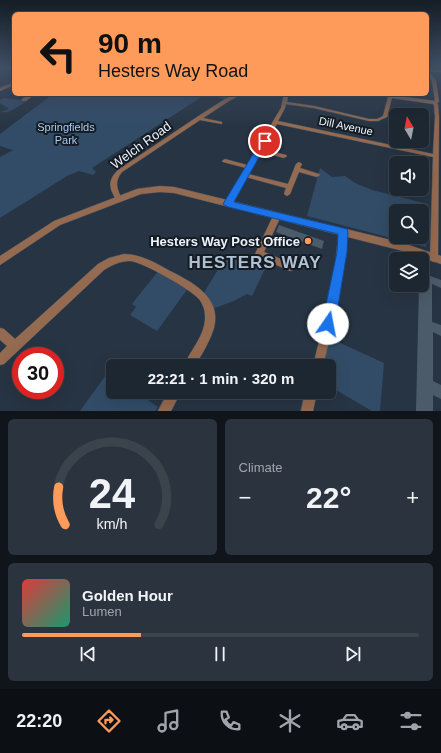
<!DOCTYPE html>
<html lang="en">
<head>
<meta charset="utf-8">
<style>
  body { margin:0; font-family:Helvetica,sans-serif; background:#2a333e; color:#f1f3f6; height:100vh; display:flex; flex-direction:column; font-size:15px; white-space:nowrap }
  * { box-sizing:border-box; margin:0 }
  p { font-size:13px; color:#a0a5ac }
  .icon { flex:none; width:22px; height:22px; fill:none; stroke:currentColor; stroke-width:2; stroke-linecap:round; stroke-linejoin:round }
  .map { position:relative; height:411px; overflow:hidden }
  .drawer { display:flex; flex-direction:column; gap:8px; padding:8px; background:#10151c; flex:1 }
  .drawer>* { flex:none }
  .top-card { position:absolute; left:12px; top:12px; width:417px; height:84px; border-radius:6px; box-shadow:0 4px 16px #0002,0 0 0 1px #3b444d; background:#ff9b5a; color:#111; overflow:hidden }
  .needle { width:26px; rotate:350deg }
  .fabs { position:absolute; left:389px; top:108px; display:grid; gap:8px }
  .fabs a { display:grid; place-items:center; width:40px; height:40px; border-radius:6px; background:#1d2732; box-shadow:0 4px 16px #0002,0 0 0 1px #3b444d; font-size:20px }
  .speed { position:absolute; left:12px; top:347px; display:flex; gap:8px; font-size:20px; font-weight:700; text-align:center }
  .speed>* { display:grid; place-content:center; width:52px; height:52px; border-radius:50%; background:#1d2732; box-shadow:0 4px 16px #0002,0 0 0 1px #3b444d; line-height:1 }
  .speed .limit { border:6px solid #d22; background:#fff; color:#111 }
  .pin { position:absolute; display:grid; place-items:center; width:34px; height:34px; color:#fff; margin:-17px; border:2px solid #fff; border-radius:50%; box-shadow:0 1px 4px #0007 }
  .me { position:absolute; width:44px; margin:-22px; rotate:12deg; stroke-linejoin:round; filter:drop-shadow(0 0 3px #0008) }
  .turn { display:flex; align-items:center; gap:14px; height:84px; padding:0 20px; font-size:18px }
  .turn .icon { width:52px; height:52px; stroke-width:2.5 }
  .turn b { display:block; font-size:28px; line-height:34px }
  .big { font-size:30px; font-weight:700; line-height:1.1 }
  .drawer .card { flex:1; display:flex; flex-direction:column; justify-content:center; gap:6px; min-width:0; padding:0 14px; border-radius:6px; background:#2a333e }
  .drawer .dial { align-items:center; gap:0 }
  .dial svg { height:104px; overflow:visible; fill:none; stroke:#3b444d; stroke-width:7; stroke-linecap:round; text-anchor:middle }
  .dial text { fill:#f1f3f6; stroke:none }
  .song { display:flex; align-items:center; gap:12px }
  .cover { width:48px; height:48px; border-radius:6px; background:linear-gradient(135deg,hsl(0 70% 55%),hsl(160 70% 35%)) }
  .played { height:4px; border-radius:2px; background:linear-gradient(90deg,#ff9b5a 30%,#3b444d 30%) }
  .keys { display:flex; justify-content:space-around; direction:ltr }
  .heat { display:flex; justify-content:space-between; align-items:center; font-size:22px; direction:ltr }
  .drawer .tiles { flex:1; display:grid; gap:8px; grid-template-columns:1fr 1fr }
  .card:last-child { grid-column:span 2 }
  .trip { position:absolute; left:106px; top:359px; width:230px; height:40px; border-radius:6px; background:#1d2732; box-shadow:0 4px 16px #0002,0 0 0 1px #3b444d; font-weight:700; line-height:40px; text-align:center }
  .tab-bar { display:flex; height:64px; justify-content:space-around; align-items:center; background:#0c1014; color:#a0a5ac }
  .tab-bar .icon { width:28px; height:28px }
  .tab-bar .current { color:#ff9b5a }
  .tab-bar b { font-size:18px; color:#f1f3f6 }
  .map>svg:first-child { display:block }
  .green { fill:#324c67; fill-rule:evenodd }
  .building { fill:#4c5b6a }
  .lines { fill:none; stroke-linecap:round; stroke-linejoin:round }
  .minor-casing { stroke:#465361; stroke-width:1 }
  .tertiary-casing { stroke:#465361; stroke-width:1 }
  .minor { fill:#946a51; fill-rule:evenodd }
  .tertiary { fill:#946a51; fill-rule:evenodd }
  .route { fill:#1a73e8; stroke:#114b97 }
  .poi-dot { fill:#ff9b5a; stroke:#151b22; stroke-width:1.5 }
  .labels { text-anchor:middle; dominant-baseline:central; stroke-width:4; stroke-linejoin:round; paint-order:stroke }
  .far-street-label { font-size:11px; fill:#ebf4fd; stroke:#151b22 }
  .far-park-label { font-size:11px; fill:#a5cbf4; stroke:#151b22 }
  .street-label { font-size:13px; fill:#ebf4fd; stroke:#151b22 }
  .poi-label { font-size:13px; font-weight:bold; fill:#ebf4fd; stroke:#151b22; text-anchor:end }
  .district-label { font-size:17px; font-weight:bold; letter-spacing:1px; fill:#b0c1d3; stroke:#151b22 }
</style>
</head>
<body>
<div class="map">
<svg width="441" height="411" viewBox="0 0 441 411">
  <rect width="100%" height="100%" fill="#273443"/>
  <!-- green -->
  <g class="green">
    <path d="M53,94H226L234,96L227,100L206,94L92,168L96,172L93,175L79,171L67,176L0,218V157L13,150L0,146V134Z"/>
    <path d="M4,98L22,100L21,101L24,103C16,107 9,114 1,112L9,109L0,103V100Z"/>
    <path d="M320,168L332,177L345,176L355,183L372,190L428,204L426,247L307,216ZM396,211H422V237H396Z"/>
    <path d="M228,253L265,269L252,296L247,294L234,301L209,310L202,296Z"/>
    <path d="M159,270L189,287L157,331L130,315L136,307L132,304Z"/>
    <path d="M325,336L384,363L380,411H372L329,386V366H318Z"/>
    <path d="M108,372L113,375V392H136L158,407L155,411H80Z"/>
  </g>
  <!-- building -->
  <g class="building">
    <path d="M279,225L324,241L322,249L276,232Z"/>
    <path d="M428,275L441,280V288L432,284V322L441,325V336L433,332V381L441,385V399L433,395V411H416L419,285H422L423,276L428,278Z"/>
  </g>
  <g class="lines">
    <!-- minor casing -->
    <g class="minor-casing">
      <g id="minor">
        <path d="M0,68H14V70L1,69Z"/>
        <path d="M427,70H441V72H430L436,81L439,102L437,103L438,105L439,117L438,258L437,261L434,262L431,261L430,258L433,157L277,124L262,149L286,155L287,156L284,158L261,152L248,174L288,184L296,164L299,162L302,164L300,168L319,174L320,175L317,177L299,172L290,194L287,196L284,194L286,188L246,177L230,206H226L225,204L246,168L223,162L222,161L225,159L247,165L281,108L284,94H288L287,102L314,106L369,119H377L383,116L388,97L373,94L390,95L435,101L432,81L427,74ZM392,98L433,104L434,105L435,117L433,154L278,121L285,108L286,104L314,108L369,121H378L387,117Z"/>
        <path d="M14,82V85L0,91V88Z"/>
        <path d="M30,94H35L26,101H22V99Z"/>
        <path d="M237,94H242L229,101L203,118L222,122V124L200,120L122,172C114,182 117,189 122,199L121,201H117C109,188 107,181 118,170L197,117L225,99Z"/>
        <path d="M277,213L280,214L281,216L264,252L293,264L294,267L293,270L290,271L256,256L255,254L273,216L274,214Z"/>
        <path d="M343,229L346,230L347,232C344,278 334,322 323,366H313L333,283L339,232L340,230Z"/>
        <path d="M124,254C140,254 156,263 170,271C192,282 222,297 214,328C210,341 202,354 195,366H184C190,350 206,335 205,316C205,310 203,304 199,299C190,289 143,262 130,261C120,261 112,265 104,270L4,364L0,365V353L7,346L0,340V328L4,329L15,339L98,264L109,258Z"/>
        <path d="M168,392H181L171,411H158Z"/>
        <path d="M305,392H317L313,411H301Z"/>
      </g>
    </g>
    <!-- tertiary casing -->
    <g class="tertiary-casing">
      <path id="tertiary" d="M160,186L174,187L403,243L441,256V264L403,251L174,193L160,192L141,194L60,225L0,265V256L54,221L137,189Z"/>
    </g>
    <!-- minor -->
    <use href="#minor" class="minor"/>
    <!-- tertiary -->
    <use href="#tertiary" class="tertiary"/>
  </g>
  <!-- sky -->
  <linearGradient id="sky" x2="0" y2="1"><stop stop-color="#151d25"/><stop offset="0.54" stop-color="#415066"/><stop offset="1" stop-color="#415066" stop-opacity="0"/></linearGradient>
  <rect width="441" height="125" fill="url(#sky)"/>
  <!-- route -->
  <path class="route" d="M265,139L268,141L234,202L343,228L347,229L348,232L347,252L335,324L333,329L328,331L324,329L322,324L337,252L338,234L228,207L223,204L261,141Z"/>
  <!-- markers -->
  <circle class="poi-dot" cx="308" cy="241" r="4"/>
  <g class="labels">
    <!-- far-street labels -->
    <g class="far-street-label">
      <text transform="translate(346 126) rotate(12)">Dill Avenue</text>
    </g>
    <!-- far-park labels -->
    <g class="far-park-label">
      <text x="66" y="127">Springfields<tspan x="66" dy="13">Park</tspan></text>
    </g>
    <!-- street labels -->
    <g class="street-label">
      <text transform="translate(141 145) rotate(-36)">Welch Road</text>
    </g>
    <!-- poi labels -->
    <g class="poi-label">
      <text x="300" y="241">Hesters Way Post Office</text>
    </g>
    <!-- district labels -->
    <g class="district-label">
      <text x="255" y="262">HESTERS WAY</text>
    </g>
  </g>
</svg>
<div class="fabs">
<a><svg class="needle" viewBox="-14 -14 28 28"><path d="M0-13l5 13h-10z" fill="#e53935"/><path d="M0 13l5-13h-10z" fill="#a0a5ac"/></svg></a>
<a><svg class="icon" aria-label="sound" viewBox="0 0 24 24"><path d="M4 9h4l5-4v14l-5-4H4zM17 9q2 3 0 6"/></svg></a>
<a><svg class="icon" aria-label="search" viewBox="0 0 24 24"><circle cx="10" cy="10" r="6"/><path d="M15 15l6 6"/></svg></a>
<a><svg class="icon" aria-label="layers" viewBox="0 0 24 24"><path d="M12 4l9 5-9 5-9-5zM3 14l9 5 9-5"/></svg></a>
</div>
<div class="speed"><div class="limit">30</div></div>
<div class="pin" style="left:265px;top:141px;background:#d93025"><svg class="icon" aria-label="arrive" viewBox="0 0 24 24"><path d="M6 21V4h12l-3 4 3 4H6"/></svg></div>
<svg class="me" style="left:328px;top:324px" viewBox="-20 -20 40 40"><circle r="19" fill="#fff"/><path d="M0-13L10 11 0 6-10 11z" fill="#1a73e8"/></svg>
<div class="trip">22:21 · 1 min · 320 m</div>
<div class="top-card">
<div class="turn"><svg class="icon" aria-label="left" viewBox="0 0 24 24"><path d="M17 20v-9H6M10 6l-5 5 5 5"/></svg><div><b>90 m</b>Hesters Way Road</div></div>
</div>
</div>
<section class="drawer">
<div class="tiles">
<div class="card dial"><svg viewBox="0 0 100 80">
<path d="M14 69A42 42 0 1 1 86 69"/>
<path d="M14 69A42 42 0 0 1 9 40" stroke="#ff9b5a"/>
<text x="50" y="56" font-size="32" font-weight="700">24</text>
<text x="50" y="72" font-size="11">km/h</text>
</svg></div>
<div class="card"><p>Climate</p>
<div class="heat"><a>−</a><b class="big">22°</b><a>+</a></div>
</div>
<div class="card">
<div class="song"><i class="cover"></i><div><b>Golden Hour</b><p>Lumen</p></div></div>
<div class="played"></div>
<div class="keys"><svg class="icon" aria-label="previous" viewBox="0 0 24 24"><path d="M18 5L8 12l10 7zM5 5v14"/></svg><svg class="icon" aria-label="pause" viewBox="0 0 24 24"><path d="M8 5v14M16 5v14"/></svg><svg class="icon" aria-label="next" viewBox="0 0 24 24"><path d="M6 5l10 7-10 7zM19 5v14"/></svg></div>
</div>
</div>
</section>
<nav class="tab-bar">
<b>22:20</b>
<svg class="icon current" aria-label="directions" viewBox="0 0 24 24"><path d="M12 3l9 9-9 9-9-9zM9 14v-3h6M13 9l2 2-2 2"/></svg>
<svg class="icon" aria-label="music" viewBox="0 0 24 24"><path d="M9 18V5l10-2v13"/><circle cx="6" cy="18" r="3"/><circle cx="16" cy="16" r="3"/></svg>
<svg class="icon" aria-label="phone" viewBox="0 0 24 24"><path d="M5 4h4l2 5-3 2q2 4 5 5l2-3 5 2v4C11 20 4 13 5 4z"/></svg>
<svg class="icon" aria-label="climate" viewBox="0 0 24 24"><path d="M12 3v18M4 7l16 10M4 17L20 7"/></svg>
<svg class="icon" aria-label="car" viewBox="0 0 24 24"><path d="M5 17H2v-5l4-1 3-4h7l3 4 3 1v5h-3M9 17h6M6 11h13"/><circle cx="7" cy="17" r="2"/><circle cx="17" cy="17" r="2"/></svg>
<svg class="icon" aria-label="filters" viewBox="0 0 24 24"><path d="M4 7h16M4 17h16"/><circle cx="9" cy="7" r="2"/><circle cx="15" cy="17" r="2"/></svg>
</nav>
</body>
</html>
